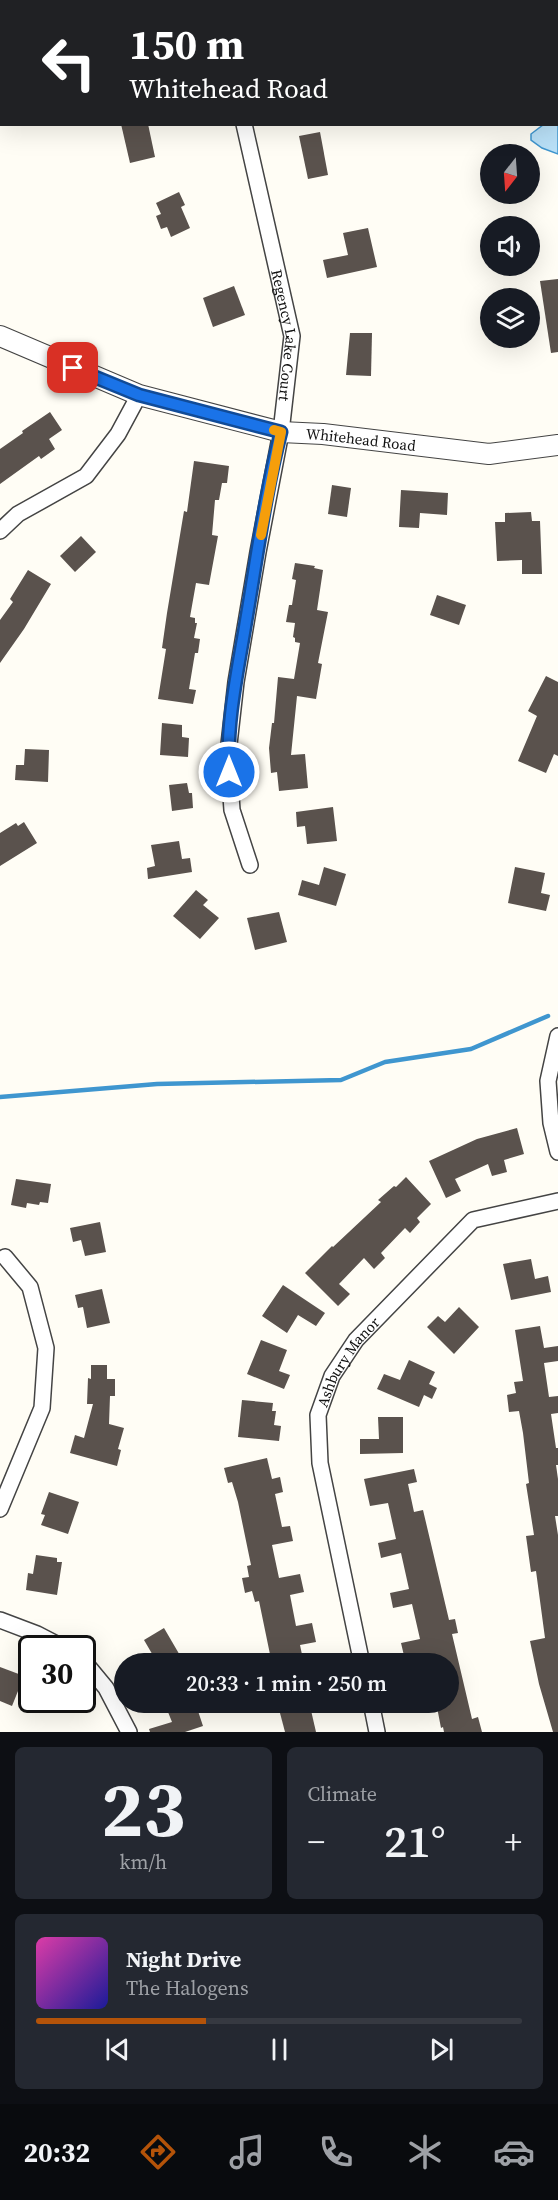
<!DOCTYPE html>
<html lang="en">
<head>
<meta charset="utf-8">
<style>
  body { margin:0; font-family:"Source Serif 4",serif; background:#242831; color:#f1f3f6; height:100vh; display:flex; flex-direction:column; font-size:22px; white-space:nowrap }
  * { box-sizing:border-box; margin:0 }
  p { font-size:20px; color:#9ea1a6 }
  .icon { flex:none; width:33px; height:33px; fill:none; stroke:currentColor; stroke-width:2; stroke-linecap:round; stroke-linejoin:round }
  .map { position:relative; height:1732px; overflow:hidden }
  .panel { display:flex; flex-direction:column; gap:15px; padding:15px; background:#0d0f14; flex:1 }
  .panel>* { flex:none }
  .guide { position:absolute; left:0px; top:0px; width:558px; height:126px; box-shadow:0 6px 24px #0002; background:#202124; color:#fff; overflow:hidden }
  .needle { width:39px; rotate:197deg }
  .controls { position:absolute; left:480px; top:144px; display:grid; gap:12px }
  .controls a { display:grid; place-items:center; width:60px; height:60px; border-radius:50%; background:#171b24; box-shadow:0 6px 24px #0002; font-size:30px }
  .speed { position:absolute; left:18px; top:1635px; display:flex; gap:12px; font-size:30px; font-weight:700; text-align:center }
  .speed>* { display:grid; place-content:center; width:78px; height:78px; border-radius:50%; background:#171b24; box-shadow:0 6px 24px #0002; line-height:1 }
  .speed .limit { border:3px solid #111; border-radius:9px; background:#fff; color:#111 }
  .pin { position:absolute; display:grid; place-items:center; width:51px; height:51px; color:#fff; margin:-26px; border-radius:12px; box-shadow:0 3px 9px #0006 }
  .me { position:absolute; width:66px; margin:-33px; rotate:0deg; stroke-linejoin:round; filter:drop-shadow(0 0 4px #0008) }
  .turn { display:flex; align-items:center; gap:21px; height:126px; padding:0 30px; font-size:27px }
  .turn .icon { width:78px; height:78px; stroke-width:2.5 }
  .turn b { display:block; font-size:42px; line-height:51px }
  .big { font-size:45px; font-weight:600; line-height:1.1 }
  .panel .tile { flex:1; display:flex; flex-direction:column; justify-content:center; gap:9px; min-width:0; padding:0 21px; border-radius:9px; background:#242831 }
  .panel .dial { align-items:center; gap:0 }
  .dial b { font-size:78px; line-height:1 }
  .song { display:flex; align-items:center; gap:18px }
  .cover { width:72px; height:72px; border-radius:9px; background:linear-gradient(135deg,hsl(320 70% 55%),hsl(240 70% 35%)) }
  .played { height:6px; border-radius:3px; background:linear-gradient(90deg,#b45309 35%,#363941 35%) }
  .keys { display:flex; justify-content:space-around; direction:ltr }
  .heat { display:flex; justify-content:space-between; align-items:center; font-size:33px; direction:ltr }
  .panel .tiles { flex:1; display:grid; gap:15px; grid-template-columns:1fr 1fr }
  .tile:last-child { grid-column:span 2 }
  .trip { position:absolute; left:114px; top:1653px; width:345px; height:60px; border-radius:30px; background:#171b24; box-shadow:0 6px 24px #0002; font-weight:600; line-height:60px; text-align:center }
  .tabs { display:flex; height:96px; justify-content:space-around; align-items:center; background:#090b0e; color:#9ea1a6 }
  .tabs .icon { width:42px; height:42px }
  .tabs .current { color:#b45309 }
  .tabs b { font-size:27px; color:#f1f3f6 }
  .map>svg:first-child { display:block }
  .water { fill:#b9e0f7; stroke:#3f96cf; stroke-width:1.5 }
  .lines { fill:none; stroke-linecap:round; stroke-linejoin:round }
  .stream { stroke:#3f96cf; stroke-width:4.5 }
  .building { fill:#5a524d }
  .minor-casing { stroke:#444; stroke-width:18 }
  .tertiary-casing { stroke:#444; stroke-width:22 }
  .minor { stroke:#fff; stroke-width:15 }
  .tertiary { stroke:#fff; stroke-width:20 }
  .route-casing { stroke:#114b97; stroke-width:15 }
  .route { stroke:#1a73e8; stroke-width:10 }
  .slow { stroke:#f59e0b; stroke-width:10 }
  .labels { text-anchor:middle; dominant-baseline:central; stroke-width:6; stroke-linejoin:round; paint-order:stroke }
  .street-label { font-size:15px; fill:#111; stroke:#fff }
</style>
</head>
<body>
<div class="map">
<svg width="558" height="1732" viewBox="0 0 558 1732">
  <rect width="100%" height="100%" fill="#fffdf5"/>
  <!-- water -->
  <path class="water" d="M558,112V154L542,148L531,140V134L543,125L556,124Z"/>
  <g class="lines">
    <!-- stream -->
    <path class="stream" d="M0,1097L157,1084L341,1080L385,1062L471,1049L548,1016"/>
  </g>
  <!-- building -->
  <g class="building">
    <path d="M121,124H148L155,157L130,163Z"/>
    <path d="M320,132L328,175L308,179L299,136Z"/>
    <path d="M179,192L185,205L181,207L190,228L171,237L167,227L161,229L156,216L161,214L156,203Z"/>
    <path d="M368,228L377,267L327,278L323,260L348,255L343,233Z"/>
    <path d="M558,279V352L551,353L540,281Z"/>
    <path d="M234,286L245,315L213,327L203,298Z"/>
    <path d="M350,333H372L371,376L346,375Z"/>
    <path d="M50,412L62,430L49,439L55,449L41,459L39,456L0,484V449L23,433L22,431Z"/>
    <path d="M194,461L229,466L227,483H222L219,500H215L212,535L218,536L209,585L196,583L190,617L195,618V623H197L194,638L200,639L198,653H195L189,689L196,690L193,704L158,699L166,649L162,648L167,613L184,511L187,512Z"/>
    <path d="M332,485L351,488L347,517L328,514Z"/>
    <path d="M401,490L448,493L447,515L420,513L419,528L399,527Z"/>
    <path d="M531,512L532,521H540L542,574H522V560L497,561L495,522H505V513Z"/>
    <path d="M81,536L96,552L75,572L60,556Z"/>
    <path d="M295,563L315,566L314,568L323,570L317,610L328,612L318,663L322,664L316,699L297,696L291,755L305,754L308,788L279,791L277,772L271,773L269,748L272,723H274L278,677L294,679L300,643L295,642V638L293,637L295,623L286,622L289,605H292L296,580L292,579Z"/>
    <path d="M28,570L51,584L24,629L0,663V620L13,602L10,599Z"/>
    <path d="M437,595L466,605L459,625L430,615Z"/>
    <path d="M546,676L558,682V756L554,754L546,773L518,761L537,716L528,711Z"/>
    <path d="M162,723L182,725V737L189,738L188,757L160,755Z"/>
    <path d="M25,749L49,750L48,782L15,780L16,765H24Z"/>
    <path d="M187,783L189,793H192L193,808L172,811L169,785Z"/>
    <path d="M333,807L337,841L307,844L305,826L297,827L296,812Z"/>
    <path d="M24,822L37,843L0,866V833L16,823L18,826Z"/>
    <path d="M179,841L182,859L190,858L192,872L148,879L147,868L155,866L151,845Z"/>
    <path d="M324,867L346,874L336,906L298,895L302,880L319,885Z"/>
    <path d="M515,867L545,873L541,893L550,895L546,911L508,903Z"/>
    <path d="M196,890L208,900L203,905L219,918L200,939L173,916Z"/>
    <path d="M279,912L287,942L255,950L247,918Z"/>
    <path d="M517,1128L524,1154L504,1160L507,1172L492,1176L488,1164L455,1179L461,1191L446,1198L429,1161L477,1139Z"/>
    <path d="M406,1177L431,1204L417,1218L420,1222L410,1233L405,1228L381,1253L385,1258L374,1269L364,1258L339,1284L350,1294L338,1306L305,1273L332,1246L333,1247L381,1202L378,1200L394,1186L396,1187Z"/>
    <path d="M16,1179L51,1184L48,1203L40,1202L39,1205L27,1203L26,1208L11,1205Z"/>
    <path d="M100,1222L106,1252L85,1256L81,1240L73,1242L70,1228Z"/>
    <path d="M531,1259L535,1279L548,1276L551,1292L511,1300L503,1264Z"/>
    <path d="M283,1285L325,1313L316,1326L298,1315L287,1333L262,1316Z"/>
    <path d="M102,1289L110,1323L87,1328L83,1307L78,1308L75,1295Z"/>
    <path d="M459,1307L479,1327L454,1354L427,1327L438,1316L445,1322Z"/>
    <path d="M540,1326L544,1348L558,1346V1361L544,1363L549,1397L558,1396V1413L551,1414L556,1448H558V1465H556L558,1479V1516H555L558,1535V1732H553L539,1684L530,1641L545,1638L536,1571L531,1572L526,1536L534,1535L526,1484L529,1483L523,1433L519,1411L509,1412L507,1395L516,1393L514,1382L523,1381L515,1330Z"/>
    <path d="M261,1340L287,1350L279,1371L290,1375L284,1389L247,1374Z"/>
    <path d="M409,1360L435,1372L429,1384L437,1388L432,1399L424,1395L419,1407L377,1389L384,1374L400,1380Z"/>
    <path d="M91,1365H107V1379H115V1396H110L109,1424L124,1428L118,1449L121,1450L117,1466L70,1453L75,1435L84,1438L93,1404H87L88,1378L91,1379Z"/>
    <path d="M242,1400L273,1403L272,1411H276L274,1425L281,1426L279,1441L238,1437Z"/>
    <path d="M378,1417H403V1453L360,1454V1439H379Z"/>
    <path d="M267,1458L272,1479L280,1477L283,1492L275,1494L282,1527L290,1526L293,1541L272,1545L279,1578L300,1574L304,1592L290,1595L296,1626L312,1623L316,1642L300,1645L304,1664H272L259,1601L255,1602L252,1591L245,1593L242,1578L249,1577L247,1566L251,1565L238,1502L232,1482L228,1483L224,1468Z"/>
    <path d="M414,1469L417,1482L408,1484L414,1512L423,1510L449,1620L455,1619L458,1633L452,1634L472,1719L478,1717L482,1732H444L443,1727L441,1728L436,1702H448V1664H406L401,1643L420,1639L412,1604L393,1608L390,1593L409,1589L401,1553L381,1558L378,1543L396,1539L388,1503L370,1506L364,1479Z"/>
    <path d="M49,1492L79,1502L68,1534L41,1525L45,1515L41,1514Z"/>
    <path d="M36,1555L57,1558V1562H62L57,1595L26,1590L28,1573L33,1574Z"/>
    <path d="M164,1628L185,1664H158L144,1640Z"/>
    <path d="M0,1667L24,1676L12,1706L0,1701Z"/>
    <path d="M178,1702H195L203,1726L185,1732H150L149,1729L172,1722L166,1707Z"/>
    <path d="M310,1706L316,1732H285L280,1713Z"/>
  </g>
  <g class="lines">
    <!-- minor casing -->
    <g class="minor-casing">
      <g id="minor">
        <path d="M215,0L216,2"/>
        <path id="s1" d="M244,124L292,336L281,432L258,552L236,682L228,753L232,810L250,865"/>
        <path d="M0,531L18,514L86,476L118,434L139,395"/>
        <path d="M558,1036L548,1081L551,1123L558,1152"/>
        <path d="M0,1509L42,1408L46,1348L30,1287L5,1257"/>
        <path d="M0,1620L37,1634L64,1648"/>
        <path d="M82,1659L106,1688L129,1732"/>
        <path id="s2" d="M362,1664L320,1463L318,1415L332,1376L356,1340L473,1220L558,1201"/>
        <path d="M371,1702L377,1732"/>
      </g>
    </g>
    <!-- tertiary casing -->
    <g class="tertiary-casing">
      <g id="tertiary">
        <path id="s3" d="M0,336L139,395L281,432L323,434L489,454L558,445"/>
      </g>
    </g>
    <!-- minor -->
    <use href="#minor" class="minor"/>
    <!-- tertiary -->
    <use href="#tertiary" class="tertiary"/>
  </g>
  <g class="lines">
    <!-- route casing -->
    <g class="route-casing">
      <path id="route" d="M73,368L139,395L281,432C265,494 257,558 246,621C238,670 226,722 229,772"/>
    </g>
    <!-- route -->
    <use href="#route" class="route"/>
    <!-- slow -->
    <path class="slow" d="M261,535L281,432L274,430"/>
  </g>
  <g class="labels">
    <!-- street labels -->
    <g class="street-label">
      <text stroke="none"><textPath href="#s1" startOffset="216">Regency Lake Court</textPath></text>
      <text stroke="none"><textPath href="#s3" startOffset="378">Whitehead Road</textPath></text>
      <text stroke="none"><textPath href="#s2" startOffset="315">Ashbury Manor</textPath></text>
    </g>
  </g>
</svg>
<div class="controls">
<a><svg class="needle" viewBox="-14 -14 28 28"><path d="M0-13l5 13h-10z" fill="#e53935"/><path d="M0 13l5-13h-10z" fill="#9ea1a6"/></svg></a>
<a><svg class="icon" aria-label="sound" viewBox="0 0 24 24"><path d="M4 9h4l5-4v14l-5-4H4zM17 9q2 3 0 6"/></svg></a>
<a><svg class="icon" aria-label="layers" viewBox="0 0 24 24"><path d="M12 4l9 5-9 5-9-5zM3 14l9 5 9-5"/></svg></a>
</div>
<div class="speed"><div class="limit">30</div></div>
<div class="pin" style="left:73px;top:368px;background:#d93025"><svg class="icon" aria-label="arrive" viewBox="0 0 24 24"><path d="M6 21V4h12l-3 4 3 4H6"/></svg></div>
<svg class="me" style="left:229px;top:772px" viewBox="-20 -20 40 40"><circle r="17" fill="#1a73e8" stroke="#fff" stroke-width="3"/><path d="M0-11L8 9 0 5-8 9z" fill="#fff"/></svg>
<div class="trip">20:33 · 1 min · 250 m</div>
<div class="guide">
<div class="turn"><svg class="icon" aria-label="left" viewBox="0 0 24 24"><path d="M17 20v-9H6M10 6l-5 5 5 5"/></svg><div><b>150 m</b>Whitehead Road</div></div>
</div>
</div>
<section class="panel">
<div class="tiles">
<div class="tile dial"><b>23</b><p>km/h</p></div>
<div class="tile"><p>Climate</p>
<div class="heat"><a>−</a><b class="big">21°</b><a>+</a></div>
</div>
<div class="tile">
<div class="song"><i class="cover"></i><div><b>Night Drive</b><p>The Halogens</p></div></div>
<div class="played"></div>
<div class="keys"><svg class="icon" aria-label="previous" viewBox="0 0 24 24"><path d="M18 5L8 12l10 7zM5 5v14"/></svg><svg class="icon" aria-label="pause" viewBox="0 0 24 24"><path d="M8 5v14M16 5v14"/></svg><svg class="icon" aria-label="next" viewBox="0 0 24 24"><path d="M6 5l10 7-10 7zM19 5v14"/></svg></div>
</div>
</div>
</section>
<nav class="tabs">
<b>20:32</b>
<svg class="icon current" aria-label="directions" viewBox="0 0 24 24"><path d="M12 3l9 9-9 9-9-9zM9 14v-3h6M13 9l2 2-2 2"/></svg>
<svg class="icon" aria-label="music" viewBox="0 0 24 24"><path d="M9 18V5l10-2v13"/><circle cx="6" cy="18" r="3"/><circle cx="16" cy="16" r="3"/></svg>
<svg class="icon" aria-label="phone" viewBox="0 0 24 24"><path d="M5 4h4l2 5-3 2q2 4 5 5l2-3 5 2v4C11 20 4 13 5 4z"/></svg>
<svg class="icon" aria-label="climate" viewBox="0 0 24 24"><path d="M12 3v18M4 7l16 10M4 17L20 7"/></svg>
<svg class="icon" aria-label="car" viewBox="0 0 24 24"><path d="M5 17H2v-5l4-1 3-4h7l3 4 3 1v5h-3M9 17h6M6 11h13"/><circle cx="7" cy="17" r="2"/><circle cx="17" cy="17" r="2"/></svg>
</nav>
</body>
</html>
